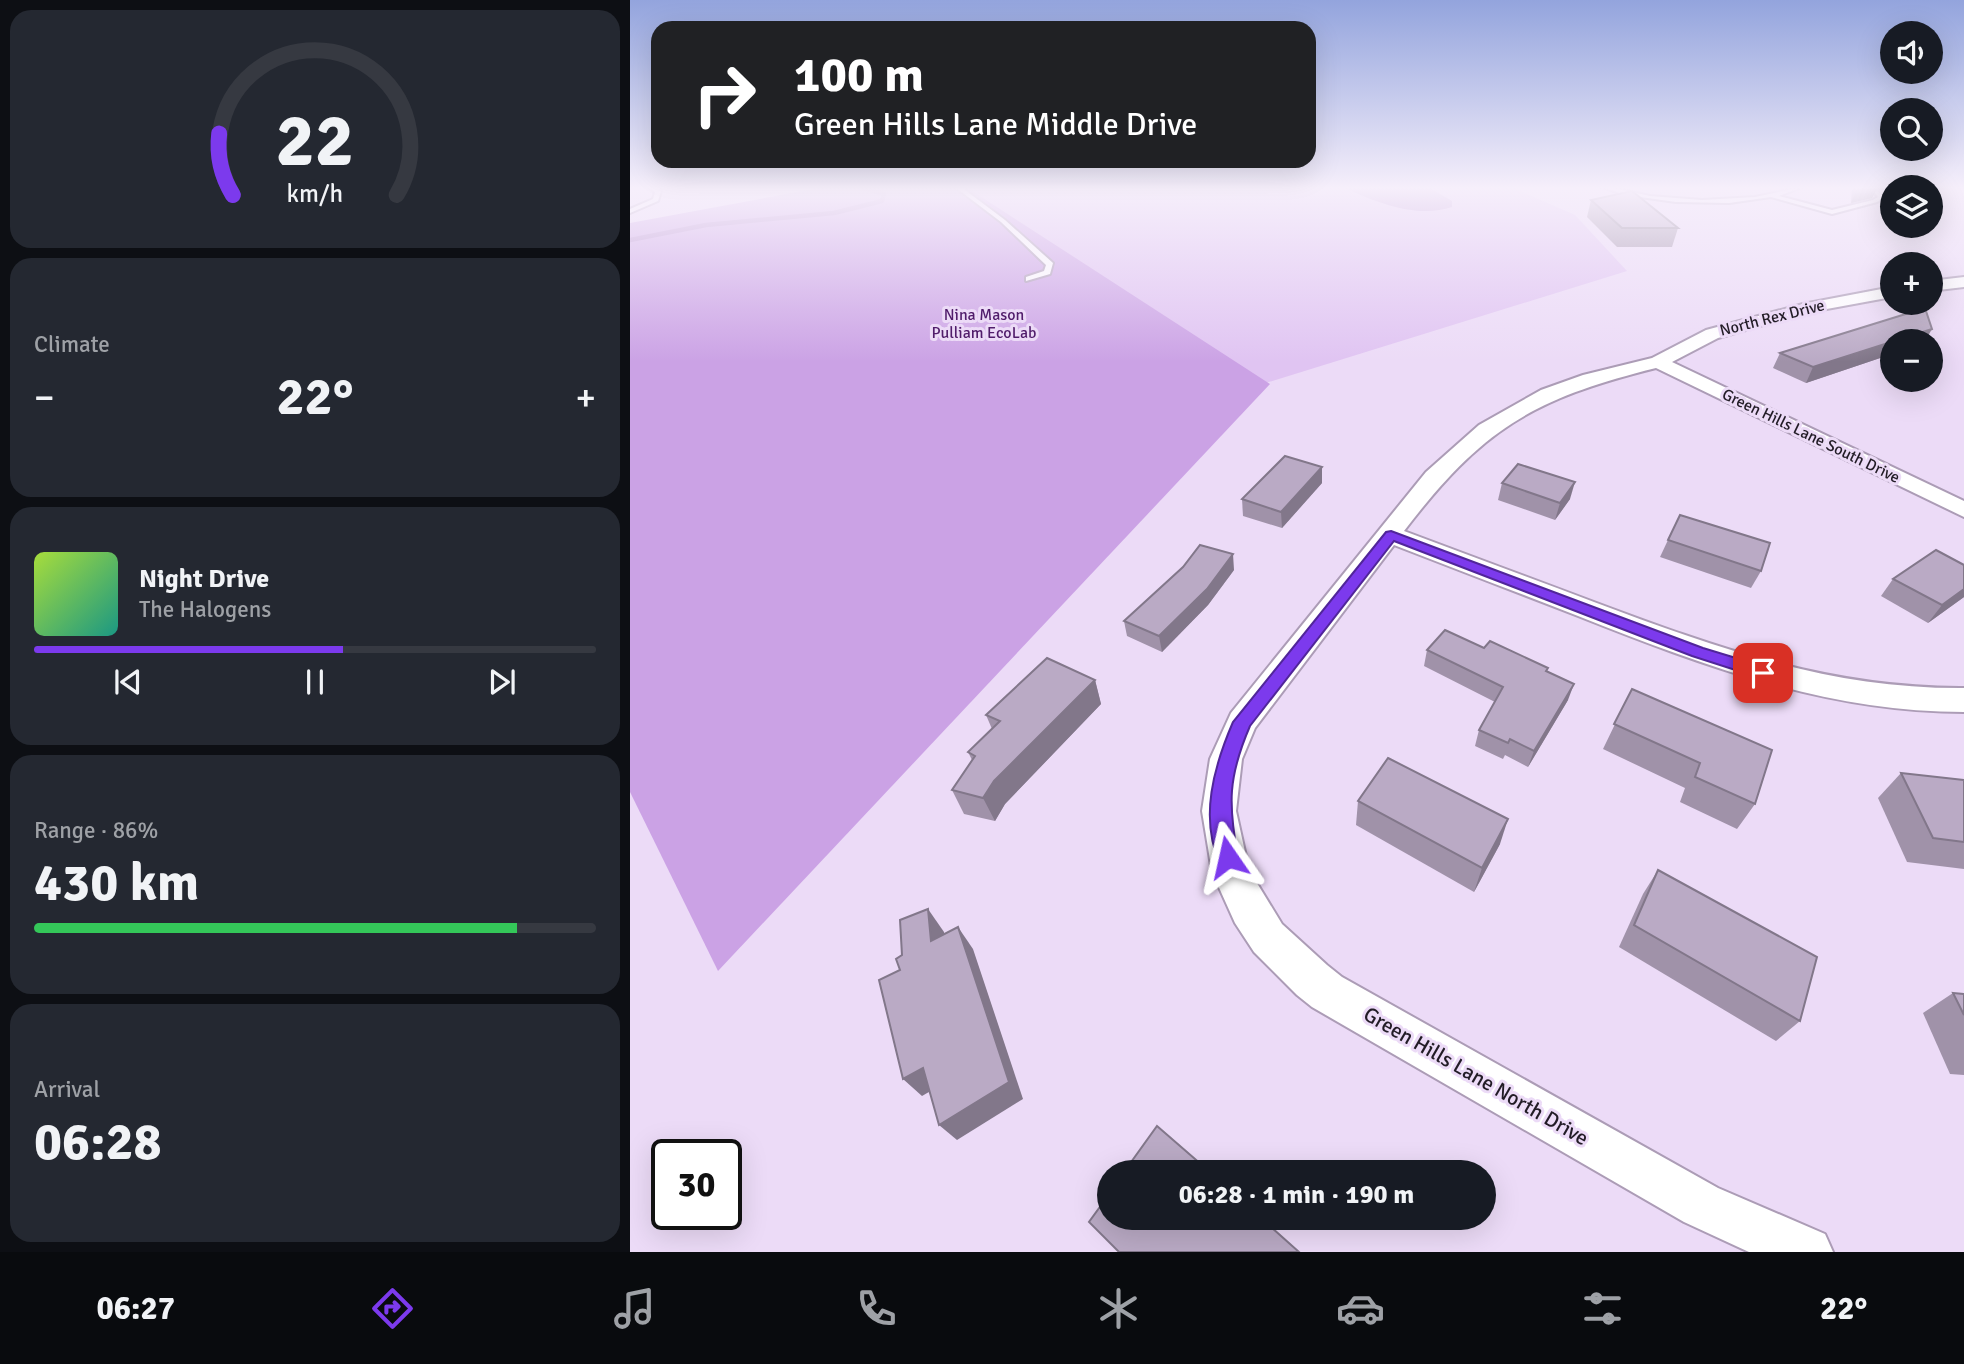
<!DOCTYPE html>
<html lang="en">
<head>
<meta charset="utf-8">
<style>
  body { margin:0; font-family:Signika,sans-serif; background:#242831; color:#f1f3f6; height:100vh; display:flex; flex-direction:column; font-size:26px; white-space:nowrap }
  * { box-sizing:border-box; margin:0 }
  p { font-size:23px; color:#9ea1a6 }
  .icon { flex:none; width:38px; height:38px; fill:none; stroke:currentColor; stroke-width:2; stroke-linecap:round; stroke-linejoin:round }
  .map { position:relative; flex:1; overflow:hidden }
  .drawer { display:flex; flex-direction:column; gap:10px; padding:10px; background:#0d0f14; width:630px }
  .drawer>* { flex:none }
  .banner { position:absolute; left:21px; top:21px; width:665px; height:147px; border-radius:21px; box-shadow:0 7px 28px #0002; background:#202124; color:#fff; overflow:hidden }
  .buttons { position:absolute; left:1250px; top:21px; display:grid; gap:14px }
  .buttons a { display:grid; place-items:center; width:63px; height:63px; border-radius:50%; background:#171b24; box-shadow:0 7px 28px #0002; font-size:35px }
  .speed { position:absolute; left:21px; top:1139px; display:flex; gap:14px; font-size:35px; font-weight:700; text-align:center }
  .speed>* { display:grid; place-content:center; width:91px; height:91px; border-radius:50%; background:#171b24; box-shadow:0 7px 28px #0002; line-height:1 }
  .speed .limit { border:4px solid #111; border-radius:10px; background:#fff; color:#111 }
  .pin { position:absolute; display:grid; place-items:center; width:60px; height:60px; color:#fff; margin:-30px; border-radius:14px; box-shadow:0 4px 10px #0006 }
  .me { position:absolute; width:77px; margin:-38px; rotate:349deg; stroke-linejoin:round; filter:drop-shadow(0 0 5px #0008) }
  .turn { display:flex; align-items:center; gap:24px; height:147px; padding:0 28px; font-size:32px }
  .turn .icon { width:91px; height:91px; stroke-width:2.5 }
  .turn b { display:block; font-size:49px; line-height:60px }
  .big { font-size:52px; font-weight:800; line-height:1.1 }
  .drawer .widget { flex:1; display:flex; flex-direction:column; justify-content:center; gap:10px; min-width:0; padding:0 24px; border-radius:21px; background:#242831 }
  .drawer .dial { align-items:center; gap:0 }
  .dial svg { height:182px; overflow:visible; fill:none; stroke:#363941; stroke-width:7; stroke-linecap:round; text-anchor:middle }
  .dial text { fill:#f1f3f6; stroke:none }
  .song { display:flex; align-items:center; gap:21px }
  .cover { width:84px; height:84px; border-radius:10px; background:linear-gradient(135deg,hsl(80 70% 55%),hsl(170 70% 35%)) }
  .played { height:7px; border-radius:4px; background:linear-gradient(90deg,#7c3aed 55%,#363941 55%) }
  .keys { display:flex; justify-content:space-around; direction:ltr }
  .heat { display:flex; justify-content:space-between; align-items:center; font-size:38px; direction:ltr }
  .charge { height:10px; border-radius:5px; background:linear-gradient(90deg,#34c759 86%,#363941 0) }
  .trip { position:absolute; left:467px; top:1160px; width:399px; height:70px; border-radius:35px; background:#171b24; box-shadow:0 7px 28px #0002; font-weight:800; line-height:70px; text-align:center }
  .menu { display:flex; height:112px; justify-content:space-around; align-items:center; background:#090b0e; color:#9ea1a6 }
  .menu .icon { width:49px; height:49px }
  .menu .on { color:#7c3aed }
  .menu b { font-size:32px; color:#f1f3f6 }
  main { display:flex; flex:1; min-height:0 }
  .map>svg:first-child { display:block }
  .green { fill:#e0c4f2 }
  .forest { fill:#cba2e5 }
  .water { fill:#b48bcd }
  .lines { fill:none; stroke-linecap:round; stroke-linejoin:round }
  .stream { stroke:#b48bcd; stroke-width:4.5 }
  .service-casing { stroke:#ac9cb6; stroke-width:4 }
  .minor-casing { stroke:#ac9cb6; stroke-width:4 }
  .service { fill:#fff; fill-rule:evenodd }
  .minor { fill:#fff; fill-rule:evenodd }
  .wall { fill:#a092a9 }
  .shaded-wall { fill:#82778a }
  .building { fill:#baaac5; stroke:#82778a; stroke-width:2 }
  .route { fill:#7c3aed; stroke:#51269a; stroke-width:2 }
  .labels { text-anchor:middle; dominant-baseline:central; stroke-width:6; stroke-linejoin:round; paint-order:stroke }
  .far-park-label { font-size:16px; fill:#511d6b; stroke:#ecdbf7 }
  .far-street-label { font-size:16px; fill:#221c26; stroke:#ecdbf7 }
  .near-street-label { font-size:21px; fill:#221c26; stroke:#ecdbf7 }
</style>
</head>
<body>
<main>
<section class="drawer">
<div class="widget dial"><svg viewBox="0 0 100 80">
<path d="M14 69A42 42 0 1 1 86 69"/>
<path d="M14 69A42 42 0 0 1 8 42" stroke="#7c3aed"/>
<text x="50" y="56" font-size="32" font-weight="700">22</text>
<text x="50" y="72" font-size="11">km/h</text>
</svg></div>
<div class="widget"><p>Climate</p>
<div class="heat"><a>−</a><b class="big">22°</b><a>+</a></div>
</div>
<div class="widget">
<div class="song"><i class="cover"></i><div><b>Night Drive</b><p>The Halogens</p></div></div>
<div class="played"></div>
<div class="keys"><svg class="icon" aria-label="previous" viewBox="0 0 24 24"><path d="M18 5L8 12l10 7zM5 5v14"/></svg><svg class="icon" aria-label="pause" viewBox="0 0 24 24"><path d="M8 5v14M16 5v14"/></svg><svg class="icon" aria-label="next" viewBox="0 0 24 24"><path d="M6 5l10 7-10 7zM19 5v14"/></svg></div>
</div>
<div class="widget"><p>Range · 86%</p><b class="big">430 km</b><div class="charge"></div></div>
<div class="widget"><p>Arrival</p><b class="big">06:28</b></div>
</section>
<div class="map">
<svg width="1334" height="1252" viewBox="0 0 1334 1252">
  <rect width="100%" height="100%" fill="#ecdbf7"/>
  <!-- green -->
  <path class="green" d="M278,187H881L945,215L997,271L494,427Z"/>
  <!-- forest -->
  <path class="forest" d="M194,187H336L640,384L88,971L0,792V223Z"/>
  <!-- water -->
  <path class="water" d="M713,187H798L822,201V207C786,219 745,202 713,187Z"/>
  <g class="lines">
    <!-- stream -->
    <path class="stream" d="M0,240L76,225L204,213L252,201L254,194L232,187"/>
    <!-- service casing -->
    <g class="service-casing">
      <g id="service">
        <path d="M19,187H25L31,191L28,201L0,213V209L23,199L25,192Z"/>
        <path d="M325,187H331L375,220L423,263L420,274L396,281V277L414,271L416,265L371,222Z"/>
        <path d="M972,187H980L1020,196L1072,200L1125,197L1172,187L1149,196L1202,210L1243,200L1248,197L1244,192L1247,190L1254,198L1247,202L1202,214L1141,197L1099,203L1046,202L996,195Z"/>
      </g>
    </g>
    <!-- minor casing -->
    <g class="minor-casing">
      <g id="minor">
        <path d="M1334,277V287L1300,291V281Z"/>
        <path d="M1262,287V297L1175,313L1088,338L1042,362L1334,501V517L1026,368C902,399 852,429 774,531C837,555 901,578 964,602C1087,648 1200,689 1334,688V712C1198,712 1074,666 948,616C887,592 825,569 764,545L625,728L612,759L606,811L619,870L652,924L697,965L712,977L1088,1188L1195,1234L1203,1252H1119L1054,1222L682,1007L667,995L624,952L605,923L582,872L572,811L580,759L601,713L796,472L849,425L911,390L953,375L1022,358L1076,330L1173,304Z"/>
      </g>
    </g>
    <!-- service -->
    <use href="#service" class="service"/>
    <!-- minor -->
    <use href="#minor" class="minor"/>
  </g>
  <!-- wall -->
  <g class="wall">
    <path d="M1222,187H1259L1255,195L1247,187L1242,198L1221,203Z"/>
    <path d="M961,200L1048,228L1042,247H987L957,217Z"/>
    <path d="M1262,341V354L1176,383L1143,368L1150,353Z"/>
    <path d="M692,483L652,528L613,516L612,499Z"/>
    <path d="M872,483L940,499L925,520L868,500Z"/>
    <path d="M1038,540L1131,571L1121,588L1030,557Z"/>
    <path d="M1334,565V597L1298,623L1251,596L1263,579Z"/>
    <path d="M604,570L578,605L532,652L497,636L494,621Z"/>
    <path d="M854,648L938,700L898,767L875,755L873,759L845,746L849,730L865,702L794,666L797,650Z"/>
    <path d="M465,680L471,704L375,804L365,821L334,814L322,790L342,760L338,752L362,729L356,715Z"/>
    <path d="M1002,689L1125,804L1107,829L1050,802L1055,788L973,749Z"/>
    <path d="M1271,773L1334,780V869L1277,862L1248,798Z"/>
    <path d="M728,801L870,844L844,892L726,825Z"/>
    <path d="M1028,870L1170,1021L1146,1041L989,947L1013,894Z"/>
    <path d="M1323,993L1334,994V1075L1320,1074L1293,1013Z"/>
  </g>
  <!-- shaded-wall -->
  <g class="shaded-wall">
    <path d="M1228,187H1248L1242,198L1221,203Z"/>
    <path d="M1302,329L1295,341H1264Z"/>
    <path d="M1262,342V354L1176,383L1183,367Z"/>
    <path d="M692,467V483L652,528L651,512Z"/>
    <path d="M945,482L940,499L925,520L930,503Z"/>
    <path d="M603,554L604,570L578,605L532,652L529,636Z"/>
    <path d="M1334,589V597L1298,623L1312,605Z"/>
    <path d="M465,680L471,704L375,804L365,821L353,798L364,781Z"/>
    <path d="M944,684L938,700L898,767L904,751Z"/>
    <path d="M878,819L870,844L844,892L852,868Z"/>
    <path d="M298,909L314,932L317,962L301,941Z"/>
    <path d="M328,927L343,949L393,1099L327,1140L309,1125Z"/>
    <path d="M293,1068L311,1085L292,1096L273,1079Z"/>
  </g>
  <!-- building -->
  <g class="building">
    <path d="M1002,191L1048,228H992L961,200Z"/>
    <path d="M1295,308L1302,329L1183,367L1150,353Z"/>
    <path d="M655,456L692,467L651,512L612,499Z"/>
    <path d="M888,464L945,482L930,503L872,483Z"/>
    <path d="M1050,515L1140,543L1131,571L1038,540Z"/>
    <path d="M570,545L603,554L577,589L529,636L494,621L553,567Z"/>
    <path d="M1306,550L1334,565V589L1312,605L1263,579Z"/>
    <path d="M815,630L854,648L860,641L918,668L916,671L944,684L904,751L880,739L878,743L849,730L873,687L797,650Z"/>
    <path d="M417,658L465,680L364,781L353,798L322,790L345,756L338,752L370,721L356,715Z"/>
    <path d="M1002,689L1142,750L1125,804L1065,777L1070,763L984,724Z"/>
    <path d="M758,758L878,819L852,868L728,801Z"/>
    <path d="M1271,773L1334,780V842L1303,838Z"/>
    <path d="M1028,870L1187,957L1170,1021L1004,925Z"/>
    <path d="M298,909L301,941L328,927L379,1082L309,1125L293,1068L273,1079L249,980L270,970L266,959L272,955L270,920Z"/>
    <path d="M1323,993L1334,994V1015Z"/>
    <path d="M527,1126L580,1172H494Z"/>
    <path d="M480,1193V1218H631L669,1252H489L459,1222Z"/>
  </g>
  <!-- sky -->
  <linearGradient id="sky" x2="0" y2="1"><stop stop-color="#93a4dd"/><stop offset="0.52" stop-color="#f6effb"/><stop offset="1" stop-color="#f6effb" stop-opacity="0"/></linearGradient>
  <rect width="1334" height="362" fill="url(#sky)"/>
  <!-- route -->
  <path class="route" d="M761,531L1073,648L1139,668L1141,673L1133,679L1062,656L764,541L620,726C598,777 598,804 608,857L605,864L598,867L590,864C569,818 584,766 603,722L756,532Z"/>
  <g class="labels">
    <!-- far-park labels -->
    <g class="far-park-label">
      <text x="354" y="315">Nina Mason<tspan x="354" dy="18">Pulliam EcoLab</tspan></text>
    </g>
    <!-- far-street labels -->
    <g class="far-street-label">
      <text transform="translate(1142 318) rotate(-14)">North Rex Drive</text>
      <text transform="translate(1181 436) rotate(26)">Green Hills Lane South Drive</text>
    </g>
    <!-- near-street labels -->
    <g class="near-street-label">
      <text transform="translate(846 1076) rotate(30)">Green Hills Lane North Drive</text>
    </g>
  </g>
</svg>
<div class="buttons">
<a><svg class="icon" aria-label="sound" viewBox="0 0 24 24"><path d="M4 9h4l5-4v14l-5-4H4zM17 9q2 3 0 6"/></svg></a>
<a><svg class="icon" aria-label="search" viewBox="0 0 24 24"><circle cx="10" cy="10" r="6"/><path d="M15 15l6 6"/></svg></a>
<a><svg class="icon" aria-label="layers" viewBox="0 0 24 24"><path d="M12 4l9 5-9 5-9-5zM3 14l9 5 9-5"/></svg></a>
<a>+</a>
<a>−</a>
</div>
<div class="speed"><div class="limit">30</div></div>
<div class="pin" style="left:1133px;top:673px;background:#d93025"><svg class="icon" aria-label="arrive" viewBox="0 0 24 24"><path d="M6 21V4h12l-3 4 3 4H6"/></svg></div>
<svg class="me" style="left:598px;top:857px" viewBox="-20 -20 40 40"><path d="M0-17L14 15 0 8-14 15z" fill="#7c3aed" stroke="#fff" stroke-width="4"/></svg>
<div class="trip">06:28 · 1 min · 190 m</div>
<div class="banner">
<div class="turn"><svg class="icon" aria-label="right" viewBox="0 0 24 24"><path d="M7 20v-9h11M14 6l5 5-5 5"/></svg><div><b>100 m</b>Green Hills Lane Middle Drive</div></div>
</div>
</div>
</main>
<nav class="menu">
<b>06:27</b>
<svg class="icon on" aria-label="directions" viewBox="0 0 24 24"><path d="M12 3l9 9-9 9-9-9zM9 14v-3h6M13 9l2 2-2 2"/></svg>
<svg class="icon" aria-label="music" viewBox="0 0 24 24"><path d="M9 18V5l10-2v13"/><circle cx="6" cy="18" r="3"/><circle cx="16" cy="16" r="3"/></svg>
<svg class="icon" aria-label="phone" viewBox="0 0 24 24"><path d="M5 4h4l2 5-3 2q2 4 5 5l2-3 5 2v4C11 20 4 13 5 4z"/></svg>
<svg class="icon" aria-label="climate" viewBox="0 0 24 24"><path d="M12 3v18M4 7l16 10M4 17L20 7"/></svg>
<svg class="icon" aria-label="car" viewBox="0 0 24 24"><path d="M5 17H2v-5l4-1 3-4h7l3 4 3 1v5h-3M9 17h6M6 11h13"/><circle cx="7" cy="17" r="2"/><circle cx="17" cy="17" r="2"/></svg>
<svg class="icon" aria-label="filters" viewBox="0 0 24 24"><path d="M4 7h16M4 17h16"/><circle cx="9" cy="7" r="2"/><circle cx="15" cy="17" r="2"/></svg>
<b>22°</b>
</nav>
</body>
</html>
